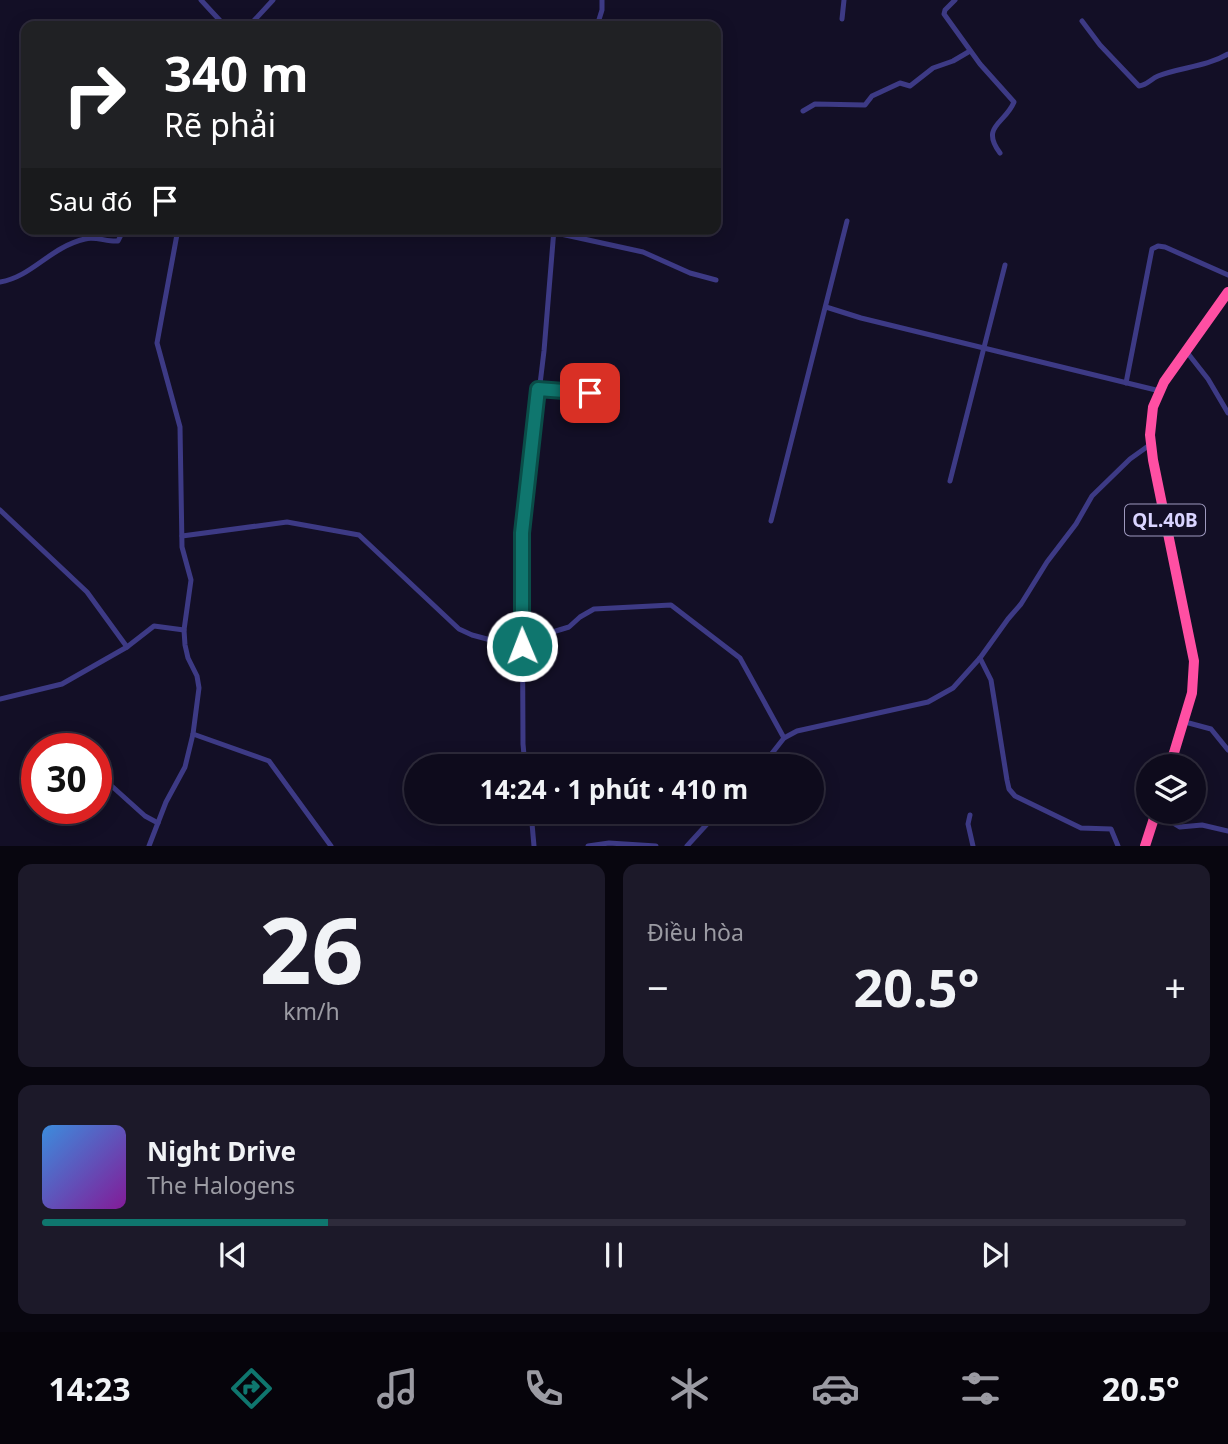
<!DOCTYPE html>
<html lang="vi">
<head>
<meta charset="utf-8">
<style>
  body { margin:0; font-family:"Noto Sans",sans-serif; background:#1c1929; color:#f1f3f6; height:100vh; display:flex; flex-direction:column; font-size:26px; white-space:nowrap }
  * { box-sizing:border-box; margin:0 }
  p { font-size:23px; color:#9b9ba3 }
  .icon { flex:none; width:38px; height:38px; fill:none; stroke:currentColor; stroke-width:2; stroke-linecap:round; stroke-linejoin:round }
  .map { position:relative; height:846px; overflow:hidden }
  .drawer { display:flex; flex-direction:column; gap:18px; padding:18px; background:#08060f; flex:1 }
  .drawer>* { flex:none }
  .guide { position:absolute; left:21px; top:21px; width:700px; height:214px; border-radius:14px; box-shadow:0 4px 18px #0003,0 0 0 2px #2e2b3b; background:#202124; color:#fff; overflow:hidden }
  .controls { position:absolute; left:1136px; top:754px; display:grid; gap:14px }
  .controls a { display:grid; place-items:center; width:70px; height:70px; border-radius:50%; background:#0e0b1c; box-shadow:0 4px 18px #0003,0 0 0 2px #2e2b3b; font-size:35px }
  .speed { position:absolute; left:21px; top:733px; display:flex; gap:14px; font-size:35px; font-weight:700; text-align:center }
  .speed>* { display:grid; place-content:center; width:91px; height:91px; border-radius:50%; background:#0e0b1c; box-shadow:0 4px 18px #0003,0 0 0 2px #2e2b3b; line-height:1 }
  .speed .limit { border:10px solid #d22; background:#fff; color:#111 }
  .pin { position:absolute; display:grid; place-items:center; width:60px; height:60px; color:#fff; margin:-30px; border-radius:14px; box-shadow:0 4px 10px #0006 }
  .me { position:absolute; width:77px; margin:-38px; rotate:359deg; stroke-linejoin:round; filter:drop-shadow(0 0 5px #0008) }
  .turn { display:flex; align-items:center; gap:24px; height:147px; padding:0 28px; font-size:32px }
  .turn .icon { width:91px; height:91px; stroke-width:2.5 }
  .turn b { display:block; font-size:49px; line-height:60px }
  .then { display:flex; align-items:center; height:66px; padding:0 28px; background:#0003; gap:14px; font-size:26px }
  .big { font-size:52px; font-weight:700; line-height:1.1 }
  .drawer .tile { flex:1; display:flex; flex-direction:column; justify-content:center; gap:10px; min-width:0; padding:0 24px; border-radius:14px; background:#1c1929 }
  .drawer .dial { align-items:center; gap:0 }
  .dial b { font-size:91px; line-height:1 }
  .song { display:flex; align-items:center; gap:21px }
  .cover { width:84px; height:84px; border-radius:10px; background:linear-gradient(135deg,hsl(210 70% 55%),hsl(290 70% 35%)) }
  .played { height:7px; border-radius:4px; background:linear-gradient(90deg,#0f766e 25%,#2e2b3b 25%) }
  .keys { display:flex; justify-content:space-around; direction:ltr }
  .heat { display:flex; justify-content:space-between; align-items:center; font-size:38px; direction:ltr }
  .drawer .tiles { flex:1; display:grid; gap:18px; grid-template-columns:1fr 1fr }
  .tile:last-child { grid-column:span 2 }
  .trip { position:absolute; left:404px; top:754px; width:420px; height:70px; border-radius:35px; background:#0e0b1c; box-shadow:0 4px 18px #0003,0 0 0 2px #2e2b3b; font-weight:700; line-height:70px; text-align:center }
  .menu { display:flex; height:112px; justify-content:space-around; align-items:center; background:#06040b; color:#9b9ba3 }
  .menu .icon { width:49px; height:49px }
  .menu .selected { color:#0f766e }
  .menu b { font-size:32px; color:#f1f3f6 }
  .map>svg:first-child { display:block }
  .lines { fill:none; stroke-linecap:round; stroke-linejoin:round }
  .street { stroke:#3d3a85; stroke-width:5 }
  .highway { stroke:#ff4fa3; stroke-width:10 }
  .route-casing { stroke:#0a4d48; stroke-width:18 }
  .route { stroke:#0f766e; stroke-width:12 }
  .labels { text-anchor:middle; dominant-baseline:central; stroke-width:7; stroke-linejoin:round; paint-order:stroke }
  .shield { fill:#130f26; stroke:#9e99be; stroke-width:2 }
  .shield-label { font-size:19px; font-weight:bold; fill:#d9d4ff }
</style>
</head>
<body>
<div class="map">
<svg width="1228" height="846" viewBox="0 0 1228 846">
  <rect width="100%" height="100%" fill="#130f26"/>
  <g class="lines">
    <!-- street -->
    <g class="street">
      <path d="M201,0L225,26"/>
      <path d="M955,0L945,10L944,14L980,64L1014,102C1005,124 980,126 1000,153"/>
      <path d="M842,19L844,0"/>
      <path d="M1082,21L1100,45L1139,86C1147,85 1151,79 1158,76C1181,67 1206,67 1228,54"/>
      <path d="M249,26L273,0"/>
      <path d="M597,26L602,10V0"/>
      <path d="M803,111L815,104L865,105L872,96L900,83L910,86L933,68L953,61L970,51"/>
      <path d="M538,229L643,252L690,273L716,280"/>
      <path d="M0,282C32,277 50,247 85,239C95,236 107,242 118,241L124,229"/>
      <path d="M826,307L861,318L1160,391"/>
      <path d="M1186,351L1208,379L1228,413"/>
      <path d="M1126,383L1152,249L1158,246L1165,247L1228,275"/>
      <path d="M538,389L605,393"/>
      <path d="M950,481L1005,265"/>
      <path d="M0,510L87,592L127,647"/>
      <path d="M771,521L847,221"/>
      <path d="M182,536L287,522L359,535L459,629L472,635L502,643L531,645L546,634L569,627L580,617L594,609L671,605L740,658L784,738"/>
      <path d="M980,658L991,680L1007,780L1009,789L1015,796L1081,828L1111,829L1118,846"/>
      <path d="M0,699L62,684L127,647L154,626L184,630"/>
      <path d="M1185,722L1211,729L1228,750"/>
      <path d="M193,734L269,761L331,846"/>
      <path d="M525,766L523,744L522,533L544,351L554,229"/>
      <path d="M762,766L784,738L797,731L928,702L953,688L980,658L1008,619L1021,604L1047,562L1076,524L1092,496L1130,459L1151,444"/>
      <path d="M96,777L105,780L145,816L158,823"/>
      <path d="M531,812L534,846"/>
      <path d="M1157,813L1180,827L1202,825L1228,831"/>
      <path d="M970,815L968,824L973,846"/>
      <path d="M149,846L166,802L185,767L193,734L199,688L197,676L188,658L185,645L184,630L191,580L182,547L180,427L157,343L178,229"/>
      <path d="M588,846L609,843L656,846"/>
      <path d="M687,846L718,812"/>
    </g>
    <!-- highway -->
    <g class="highway">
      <path d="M1170,766L1192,693L1194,661L1153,460L1150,435L1153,407L1164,382L1228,292"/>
      <path d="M1145,846L1156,812"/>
    </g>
  </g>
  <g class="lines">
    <!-- route casing -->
    <g class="route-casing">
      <path id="route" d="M522,646V533L538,389L590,393"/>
    </g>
    <!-- route -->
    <use href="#route" class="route"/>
  </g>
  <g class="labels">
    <!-- shield labels -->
    <rect class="shield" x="1125" y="504.5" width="80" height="31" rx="5"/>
    <g class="shield-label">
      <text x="1165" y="520">QL.40B</text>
    </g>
  </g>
</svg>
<div class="controls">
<a><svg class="icon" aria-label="layers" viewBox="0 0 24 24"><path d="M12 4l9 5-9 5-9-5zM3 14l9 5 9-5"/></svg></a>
</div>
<div class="speed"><div class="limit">30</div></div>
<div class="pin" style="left:590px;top:393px;background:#d93025"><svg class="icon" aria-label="arrive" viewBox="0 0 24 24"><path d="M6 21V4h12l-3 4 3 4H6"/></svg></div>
<svg class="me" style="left:522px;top:646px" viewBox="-20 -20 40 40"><circle r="17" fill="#0f766e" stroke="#fff" stroke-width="3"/><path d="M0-11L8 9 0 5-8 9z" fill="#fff"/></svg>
<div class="trip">14:24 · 1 phút · 410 m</div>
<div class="guide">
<div class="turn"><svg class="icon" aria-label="right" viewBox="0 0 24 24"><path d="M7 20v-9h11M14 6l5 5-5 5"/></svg><div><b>340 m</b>Rẽ phải</div></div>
<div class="then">Sau đó<svg class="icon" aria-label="arrive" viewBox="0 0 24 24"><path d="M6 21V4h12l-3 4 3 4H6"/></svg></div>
</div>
</div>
<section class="drawer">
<div class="tiles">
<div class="tile dial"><b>26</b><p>km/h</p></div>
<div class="tile"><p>Điều hòa</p>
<div class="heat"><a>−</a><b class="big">20.5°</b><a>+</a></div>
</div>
<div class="tile">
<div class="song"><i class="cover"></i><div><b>Night Drive</b><p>The Halogens</p></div></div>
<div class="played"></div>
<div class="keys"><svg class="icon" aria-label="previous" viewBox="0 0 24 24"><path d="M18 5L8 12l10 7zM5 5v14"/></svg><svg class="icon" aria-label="pause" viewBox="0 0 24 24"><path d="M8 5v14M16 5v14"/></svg><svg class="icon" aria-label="next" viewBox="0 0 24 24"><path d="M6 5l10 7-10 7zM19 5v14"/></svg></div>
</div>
</div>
</section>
<nav class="menu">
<b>14:23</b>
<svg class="icon selected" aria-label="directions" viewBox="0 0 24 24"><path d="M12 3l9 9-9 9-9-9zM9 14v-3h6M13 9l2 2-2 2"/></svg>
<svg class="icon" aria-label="music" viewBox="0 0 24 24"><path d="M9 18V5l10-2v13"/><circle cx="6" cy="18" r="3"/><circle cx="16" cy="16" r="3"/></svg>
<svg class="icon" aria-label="phone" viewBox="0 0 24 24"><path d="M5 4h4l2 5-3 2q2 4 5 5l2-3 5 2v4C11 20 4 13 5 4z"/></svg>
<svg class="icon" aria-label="climate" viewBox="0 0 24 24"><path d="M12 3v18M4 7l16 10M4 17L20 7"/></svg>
<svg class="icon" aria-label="car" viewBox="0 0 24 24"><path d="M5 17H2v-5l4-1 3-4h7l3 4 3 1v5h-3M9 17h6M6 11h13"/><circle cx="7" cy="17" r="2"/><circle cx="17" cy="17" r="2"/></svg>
<svg class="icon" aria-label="filters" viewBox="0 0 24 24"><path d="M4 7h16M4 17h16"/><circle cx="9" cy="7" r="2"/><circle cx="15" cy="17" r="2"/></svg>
<b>20.5°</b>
</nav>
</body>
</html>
